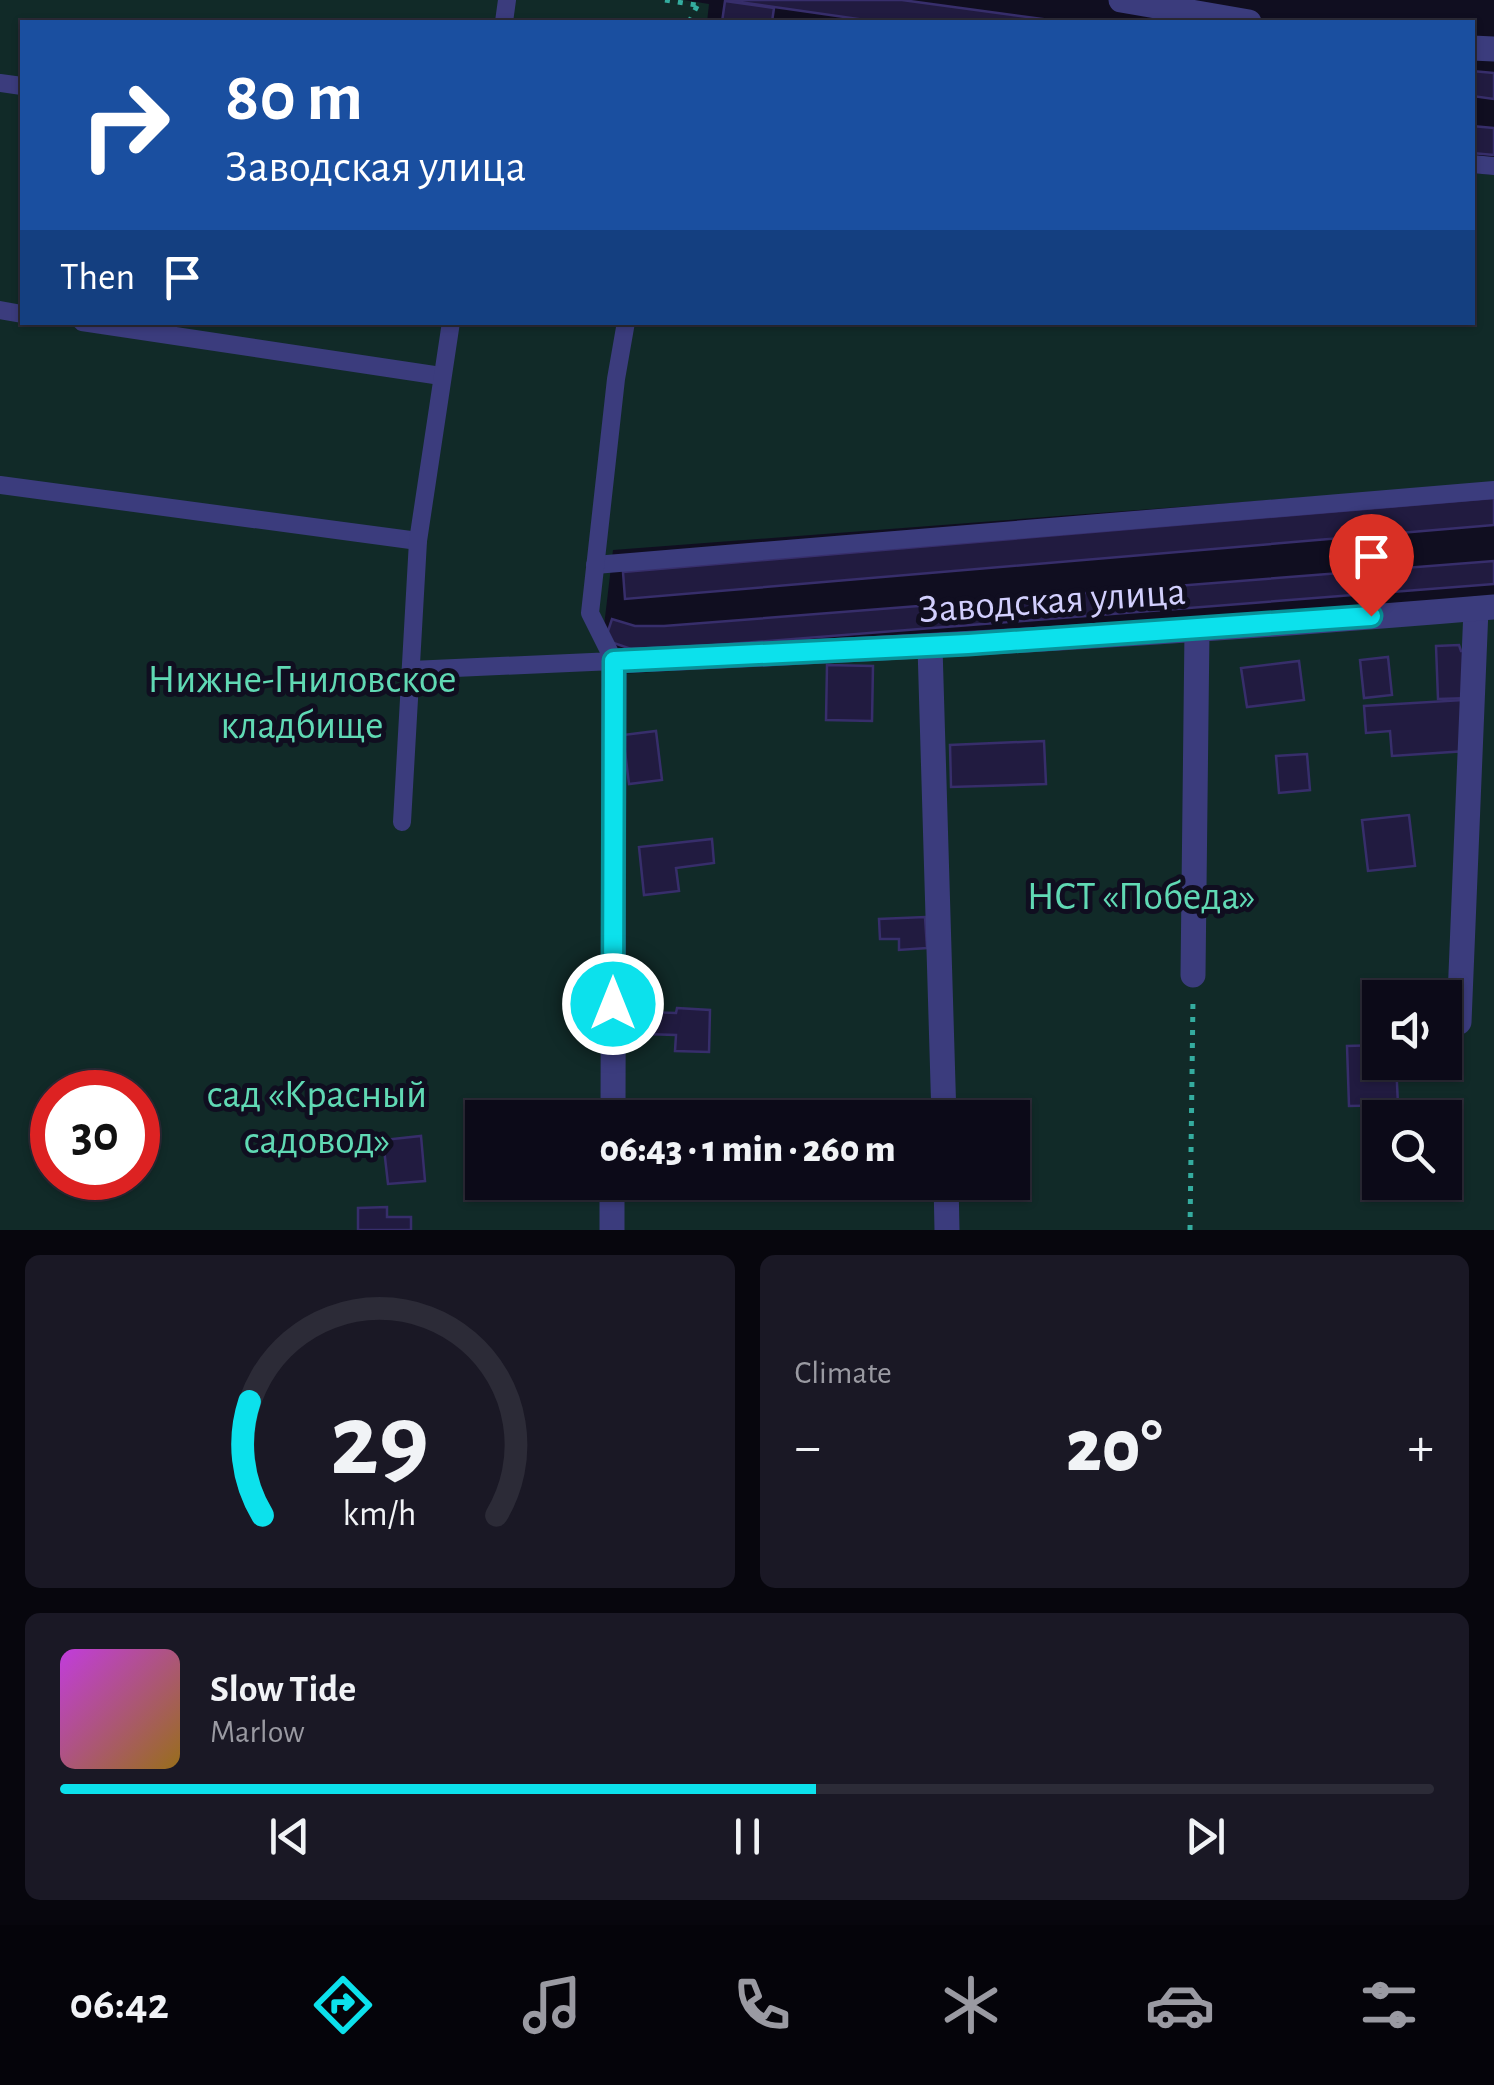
<!DOCTYPE html>
<html lang="en">
<head>
<meta charset="utf-8">
<style>
  body { margin:0; font-family:"Alegreya Sans",sans-serif; background:#1a1825; color:#f1f3f6; height:100vh; display:flex; flex-direction:column; font-size:38px; white-space:nowrap }
  * { box-sizing:border-box; margin:0 }
  p { font-size:32px; color:#9a9aa2 }
  .icon { flex:none; width:55px; height:55px; fill:none; stroke:currentColor; stroke-width:2; stroke-linecap:round; stroke-linejoin:round }
  .map { position:relative; height:1230px; overflow:hidden }
  .side { display:flex; flex-direction:column; gap:25px; padding:25px; background:#07060d; flex:1 }
  .side>* { flex:none }
  .top-card { position:absolute; left:20px; top:20px; width:1455px; height:305px; border-radius:0px; box-shadow:0 2px 8px #0004,0 0 0 2px #2c2b37; background:#1a4fa0; color:#fff; overflow:hidden }
  .buttons { position:absolute; left:1362px; top:980px; display:grid; gap:20px }
  .buttons a { display:grid; place-items:center; width:100px; height:100px; border-radius:0px; background:#0c0a18; box-shadow:0 2px 8px #0004,0 0 0 2px #2c2b37; font-size:50px }
  .speed { position:absolute; left:30px; top:1070px; display:flex; gap:20px; font-size:50px; font-weight:700; text-align:center }
  .speed>* { display:grid; place-content:center; width:130px; height:130px; border-radius:50%; background:#0c0a18; box-shadow:0 2px 8px #0004,0 0 0 2px #2c2b37; line-height:1 }
  .speed .limit { border:15px solid #d22; background:#fff; color:#111 }
  .pin { position:absolute; display:grid; place-items:center; width:85px; height:85px; color:#fff; margin:-102px -42px; border-radius:50% 50% 50% 0; rotate:-45deg; box-shadow:0 0 10px #0007 }
  .pin .icon { rotate:45deg }
  .me { position:absolute; width:110px; margin:-55px; rotate:0deg; stroke-linejoin:round; filter:drop-shadow(0 0 8px #0008) }
  .turn { display:flex; align-items:center; gap:35px; height:210px; padding:0 40px; font-size:45px }
  .turn .icon { width:130px; height:130px; stroke-width:2.5 }
  .turn b { display:block; font-size:70px; line-height:85px }
  .then { display:flex; align-items:center; height:95px; padding:0 40px; background:#0003; gap:20px; font-size:38px }
  .big { font-size:75px; font-weight:800; line-height:1.1 }
  .side .tile { flex:1; display:flex; flex-direction:column; justify-content:center; gap:15px; min-width:0; padding:0 35px; border-radius:15px; background:#1a1825 }
  .side .dial { align-items:center; gap:0 }
  .dial svg { height:260px; overflow:visible; fill:none; stroke:#2c2b37; stroke-width:7; stroke-linecap:round; text-anchor:middle }
  .dial text { fill:#f1f3f6; stroke:none }
  .song { display:flex; align-items:center; gap:30px }
  .cover { width:120px; height:120px; border-radius:15px; background:linear-gradient(135deg,hsl(290 70% 55%),hsl(40 70% 35%)) }
  .played { height:10px; border-radius:5px; background:linear-gradient(90deg,#0ce1ec 55%,#2c2b37 55%) }
  .keys { display:flex; justify-content:space-around; direction:ltr }
  .heat { display:flex; justify-content:space-between; align-items:center; font-size:55px; direction:ltr }
  .side .tiles { flex:1; display:grid; gap:25px; grid-template-columns:1fr 1fr }
  .tile:last-child { grid-column:span 2 }
  .trip { position:absolute; left:465px; top:1100px; width:565px; height:100px; border-radius:0px; background:#0c0a18; box-shadow:0 2px 8px #0004,0 0 0 2px #2c2b37; font-weight:800; line-height:100px; text-align:center }
  .tab-bar { display:flex; height:160px; justify-content:space-around; align-items:center; background:#05040a; color:#9a9aa2 }
  .tab-bar .icon { width:70px; height:70px }
  .tab-bar .active { color:#0ce1ec }
  .tab-bar b { font-size:45px; color:#f1f3f6 }
  .map>svg:first-child { display:block }
  .green { fill:#112a28; fill-rule:evenodd }
  .building { fill:#211b40; stroke:#372e6b; stroke-width:2.5 }
  .lines { fill:none; stroke-linecap:round; stroke-linejoin:round }
  .path { stroke:#34ac9f; stroke-width:5; stroke-dasharray:5 8; stroke-linecap:butt }
  .lane { stroke:#3b3c7d; stroke-width:18 }
  .street { stroke:#3b3c7d; stroke-width:25 }
  .route-casing { stroke:#089299; stroke-width:25 }
  .route { stroke:#0ce1ec; stroke-width:18 }
  .labels { text-anchor:middle; dominant-baseline:central; stroke-width:10; stroke-linejoin:round; paint-order:stroke }
  .street-label { font-size:40px; fill:#d2cffd; stroke:#100e20 }
  .park-label { font-size:40px; fill:#60d9b4; stroke:#100e20 }
</style>
</head>
<body>
<div class="map">
<svg width="1494" height="1230" viewBox="0 0 1494 1230">
  <rect width="100%" height="100%" fill="#100e20"/>
  <!-- green -->
  <g class="green">
    <path d="M0,0H684L709,4L707,22H22V322H1472L1473,173L1494,175V483L613,550L602,643L607,1117L482,1118V1182L607,1183L606,1230H0ZM52,1092H138V1178H52Z"/>
    <path d="M1494,613V1230H617V1183L1012,1182V1118L618,1117L620,674L1225,637ZM1380,998H1445V1062H1380ZM1380,1118H1445V1182H1380Z"/>
  </g>
  <!-- building -->
  <g class="building">
    <path d="M725,0H902L1065,22H879Z"/>
    <path d="M725,1L774,8L772,22H722Z"/>
    <path d="M1472,71L1494,73V99L1472,96Z"/>
    <path d="M1472,126L1494,128V155L1472,153Z"/>
    <path d="M1494,498V525L625,599L623,572Z"/>
    <path d="M1494,561V584L665,649H631L605,640L612,619L635,626H664Z"/>
    <path d="M1459,645L1461,651H1470L1471,698L1438,699L1436,646Z"/>
    <path d="M1388,657L1392,695L1364,698L1360,660Z"/>
    <path d="M1299,661L1304,700L1247,707L1241,668Z"/>
    <path d="M827,665L873,666L872,721L826,720Z"/>
    <path d="M1463,700L1466,751L1392,756L1390,731L1366,733L1364,706Z"/>
    <path d="M656,731L662,780L629,784L623,735Z"/>
    <path d="M1044,741L1046,784L951,787L950,745Z"/>
    <path d="M1307,754L1310,790L1279,793L1276,756Z"/>
    <path d="M1409,815L1415,866L1368,871L1362,820Z"/>
    <path d="M712,839L714,863L676,868L679,891L644,895L639,847Z"/>
    <path d="M925,917L927,948L899,950V939H880L879,919Z"/>
    <path d="M677,1008L710,1010L709,1052L675,1051L676,1035L644,1034L645,1012L676,1013Z"/>
    <path d="M1380,1045V1062H1396L1398,1105L1349,1106L1347,1046Z"/>
    <path d="M421,1136L425,1181L388,1184L383,1140Z"/>
    <path d="M387,1207V1217H411V1230H358V1208Z"/>
  </g>
  <g class="lines">
    <!-- path -->
    <g class="path">
      <path d="M665,0L696,5"/>
      <path d="M689,22L700,0"/>
      <path d="M1190,1230L1193,998"/>
    </g>
    <!-- lane -->
    <g class="lane">
      <path d="M504,22L507,0"/>
      <path d="M0,83L22,86"/>
      <path d="M1472,164L1494,166"/>
      <path d="M0,310L22,314"/>
      <path d="M82,322L441,376"/>
      <path d="M0,485L418,541"/>
      <path d="M595,565L1494,490"/>
      <path d="M411,670L614,661L590,613L616,379L626,322"/>
      <path d="M402,822L418,541L451,322"/>
    </g>
    <!-- street -->
    <g class="street">
      <path d="M1121,0L1249,22"/>
      <path d="M1472,48L1494,49"/>
      <path d="M930,647L944,1118"/>
      <path d="M1193,975L1197,630"/>
      <path d="M1459,1022L1476,609"/>
      <path d="M613,1118L614,661C908,648 1201,632 1494,607"/>
      <path d="M946,1182L947,1230"/>
      <path d="M612,1230V1182"/>
    </g>
  </g>
  <g class="lines">
    <!-- route casing -->
    <g class="route-casing">
      <path id="route" d="M613,1004L614,661L968,644L1371,616"/>
    </g>
    <!-- route -->
    <use href="#route" class="route"/>
  </g>
  <g class="labels">
    <!-- street labels -->
    <g class="street-label">
      <text transform="translate(1052 601) rotate(-4)">Заводская улица</text>
    </g>
    <!-- park labels -->
    <g class="park-label">
      <text x="302" y="680">Нижне-Гниловское<tspan x="302" dy="46">кладбище</tspan></text>
      <text x="1141" y="897">НСТ «Победа»</text>
      <text x="317" y="1095">сад «Красный<tspan x="317" dy="46">садовод»</tspan></text>
    </g>
  </g>
</svg>
<div class="buttons">
<a><svg class="icon" aria-label="sound" viewBox="0 0 24 24"><path d="M4 9h4l5-4v14l-5-4H4zM17 9q2 3 0 6"/></svg></a>
<a><svg class="icon" aria-label="search" viewBox="0 0 24 24"><circle cx="10" cy="10" r="6"/><path d="M15 15l6 6"/></svg></a>
</div>
<div class="speed"><div class="limit">30</div></div>
<div class="pin" style="left:1371px;top:616px;background:#d93025"><svg class="icon" aria-label="arrive" viewBox="0 0 24 24"><path d="M6 21V4h12l-3 4 3 4H6"/></svg></div>
<svg class="me" style="left:613px;top:1004px" viewBox="-20 -20 40 40"><circle r="17" fill="#0ce1ec" stroke="#fff" stroke-width="3"/><path d="M0-11L8 9 0 5-8 9z" fill="#fff"/></svg>
<div class="trip">06:43 · 1 min · 260 m</div>
<div class="top-card">
<div class="turn"><svg class="icon" aria-label="right" viewBox="0 0 24 24"><path d="M7 20v-9h11M14 6l5 5-5 5"/></svg><div><b>80 m</b>Заводская улица</div></div>
<div class="then">Then<svg class="icon" aria-label="arrive" viewBox="0 0 24 24"><path d="M6 21V4h12l-3 4 3 4H6"/></svg></div>
</div>
</div>
<section class="side">
<div class="tiles">
<div class="tile dial"><svg viewBox="0 0 100 80">
<path d="M14 69A42 42 0 1 1 86 69"/>
<path d="M14 69A42 42 0 0 1 10 34" stroke="#0ce1ec"/>
<text x="50" y="56" font-size="32" font-weight="700">29</text>
<text x="50" y="72" font-size="11">km/h</text>
</svg></div>
<div class="tile"><p>Climate</p>
<div class="heat"><a>−</a><b class="big">20°</b><a>+</a></div>
</div>
<div class="tile">
<div class="song"><i class="cover"></i><div><b>Slow Tide</b><p>Marlow</p></div></div>
<div class="played"></div>
<div class="keys"><svg class="icon" aria-label="previous" viewBox="0 0 24 24"><path d="M18 5L8 12l10 7zM5 5v14"/></svg><svg class="icon" aria-label="pause" viewBox="0 0 24 24"><path d="M8 5v14M16 5v14"/></svg><svg class="icon" aria-label="next" viewBox="0 0 24 24"><path d="M6 5l10 7-10 7zM19 5v14"/></svg></div>
</div>
</div>
</section>
<nav class="tab-bar">
<b>06:42</b>
<svg class="icon active" aria-label="directions" viewBox="0 0 24 24"><path d="M12 3l9 9-9 9-9-9zM9 14v-3h6M13 9l2 2-2 2"/></svg>
<svg class="icon" aria-label="music" viewBox="0 0 24 24"><path d="M9 18V5l10-2v13"/><circle cx="6" cy="18" r="3"/><circle cx="16" cy="16" r="3"/></svg>
<svg class="icon" aria-label="phone" viewBox="0 0 24 24"><path d="M5 4h4l2 5-3 2q2 4 5 5l2-3 5 2v4C11 20 4 13 5 4z"/></svg>
<svg class="icon" aria-label="climate" viewBox="0 0 24 24"><path d="M12 3v18M4 7l16 10M4 17L20 7"/></svg>
<svg class="icon" aria-label="car" viewBox="0 0 24 24"><path d="M5 17H2v-5l4-1 3-4h7l3 4 3 1v5h-3M9 17h6M6 11h13"/><circle cx="7" cy="17" r="2"/><circle cx="17" cy="17" r="2"/></svg>
<svg class="icon" aria-label="filters" viewBox="0 0 24 24"><path d="M4 7h16M4 17h16"/><circle cx="9" cy="7" r="2"/><circle cx="15" cy="17" r="2"/></svg>
</nav>
</body>
</html>
